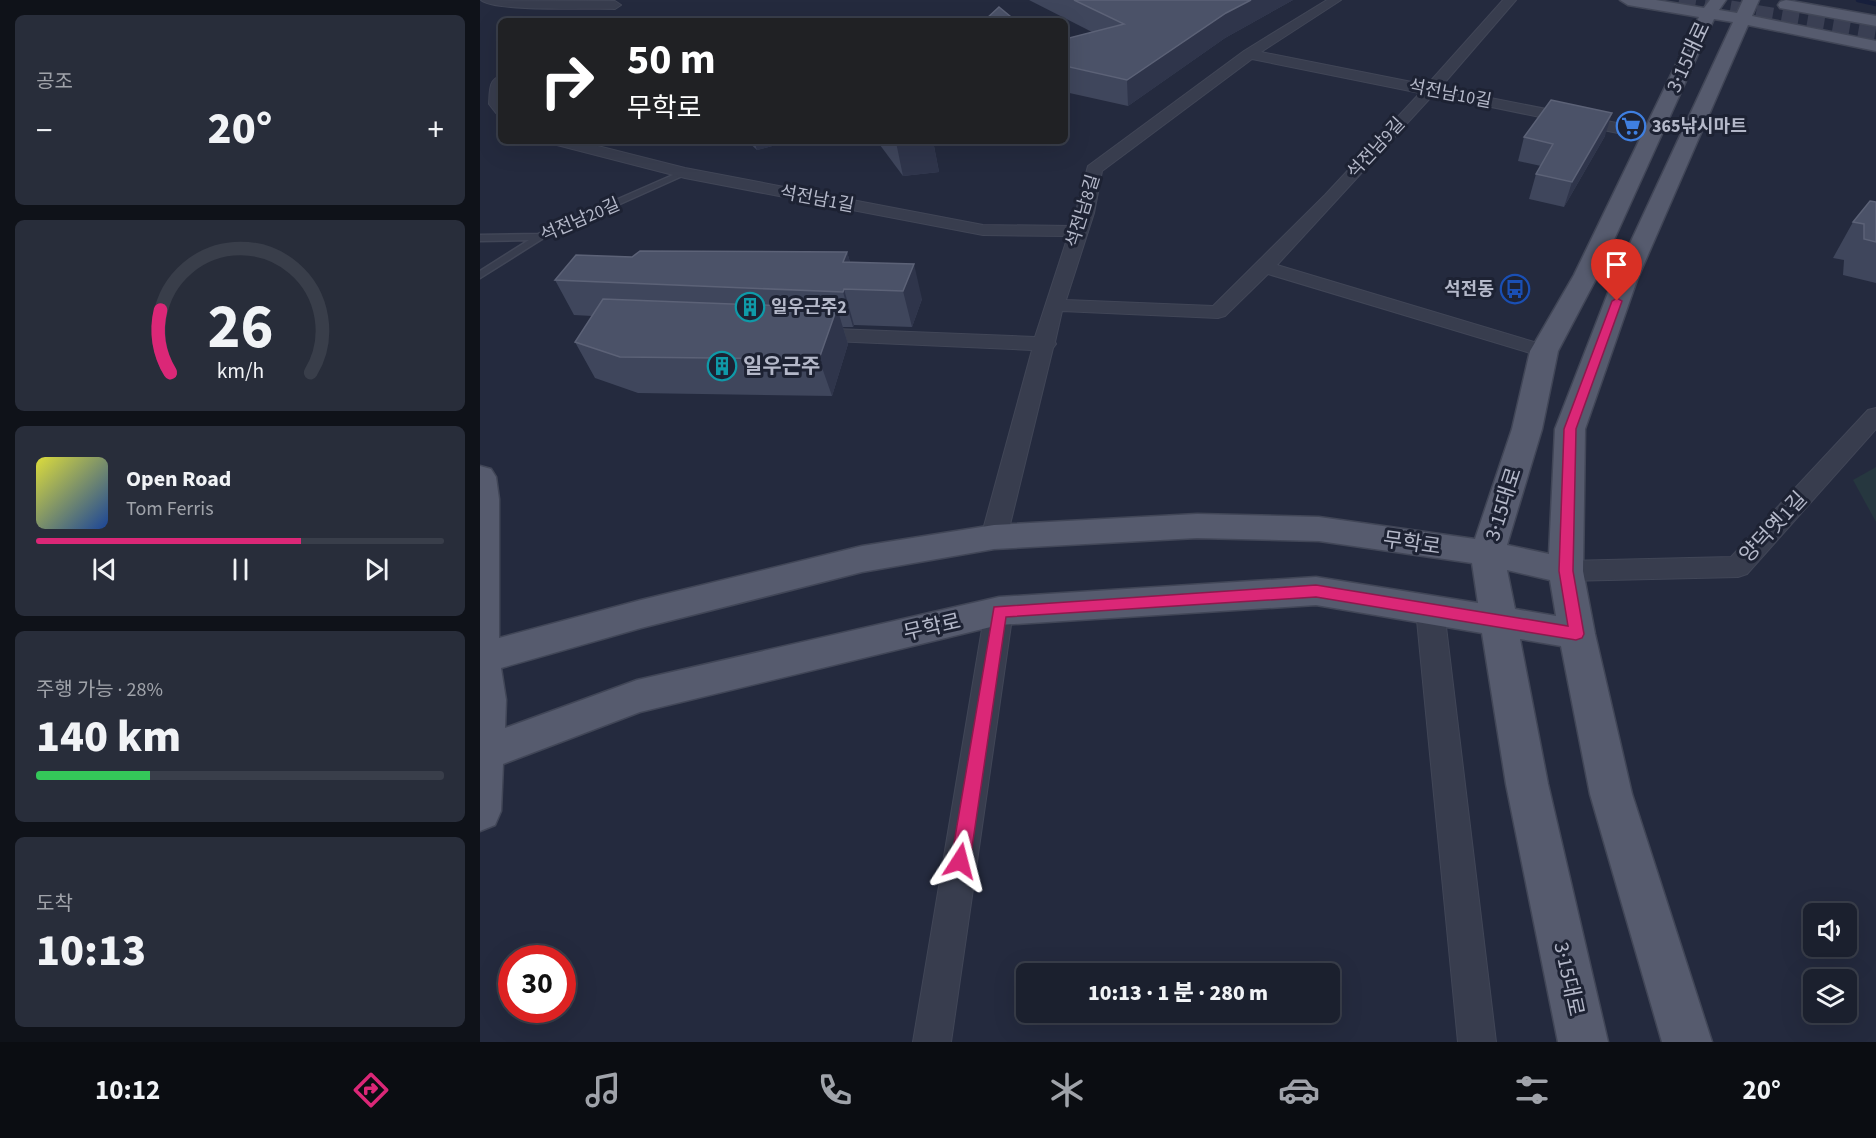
<!DOCTYPE html>
<html lang="ko">
<head>
<meta charset="utf-8">
<style>
  body { margin:0; font-family:"Source Sans 3","Noto Sans KR",sans-serif; background:#282d3a; color:#f1f3f6; height:100vh; display:flex; flex-direction:column; font-size:22px; white-space:nowrap }
  * { box-sizing:border-box; margin:0 }
  p { font-size:20px; color:#a0a3aa }
  .icon { flex:none; width:33px; height:33px; fill:none; stroke:currentColor; stroke-width:2; stroke-linecap:round; stroke-linejoin:round }
  .map { position:relative; flex:1; overflow:hidden }
  .panel { display:flex; flex-direction:column; gap:15px; padding:15px; background:#0f1219; width:480px }
  .panel>* { flex:none }
  .guide { position:absolute; left:18px; top:18px; width:570px; height:126px; border-radius:9px; box-shadow:0 6px 24px #0002,0 0 0 2px #393e4a; background:#202124; color:#fff; overflow:hidden }
  .buttons { position:absolute; left:1323px; top:903px; display:grid; gap:12px }
  .buttons a { display:grid; place-items:center; width:54px; height:54px; border-radius:9px; background:#1b202e; box-shadow:0 6px 24px #0002,0 0 0 2px #393e4a; font-size:30px }
  .speed { position:absolute; left:18px; top:945px; display:flex; gap:12px; font-size:30px; font-weight:700; text-align:center }
  .speed>* { display:grid; place-content:center; width:78px; height:78px; border-radius:50%; background:#1b202e; box-shadow:0 6px 24px #0002,0 0 0 2px #393e4a; line-height:1 }
  .speed .limit { border:9px solid #d22; background:#fff; color:#111 }
  .pin { position:absolute; display:grid; place-items:center; width:51px; height:51px; color:#fff; margin:-62px -26px; border-radius:50% 50% 50% 0; rotate:-45deg; box-shadow:0 0 6px #0007 }
  .pin .icon { rotate:45deg }
  .me { position:absolute; width:66px; margin:-33px; rotate:9deg; stroke-linejoin:round; filter:drop-shadow(0 0 4px #0008) }
  .turn { display:flex; align-items:center; gap:21px; height:126px; padding:0 30px; font-size:27px }
  .turn .icon { width:78px; height:78px; stroke-width:2.5 }
  .turn b { display:block; font-size:42px; line-height:51px }
  .big { font-size:45px; font-weight:800; line-height:1.1 }
  .panel .widget { flex:1; display:flex; flex-direction:column; justify-content:center; gap:9px; min-width:0; padding:0 21px; border-radius:9px; background:#282d3a }
  .panel .dial { align-items:center; gap:0 }
  .dial svg { height:156px; overflow:visible; fill:none; stroke:#393e4a; stroke-width:7; stroke-linecap:round; text-anchor:middle }
  .dial text { fill:#f1f3f6; stroke:none }
  .song { display:flex; align-items:center; gap:18px }
  .cover { width:72px; height:72px; border-radius:9px; background:linear-gradient(135deg,hsl(60 70% 55%),hsl(220 70% 35%)) }
  .played { height:6px; border-radius:3px; background:linear-gradient(90deg,#db2777 65%,#393e4a 65%) }
  .keys { display:flex; justify-content:space-around; direction:ltr }
  .heat { display:flex; justify-content:space-between; align-items:center; font-size:33px; direction:ltr }
  .charge { height:9px; border-radius:4px; background:linear-gradient(90deg,#34c759 28%,#393e4a 0) }
  .trip { position:absolute; left:536px; top:963px; width:324px; height:60px; border-radius:9px; background:#1b202e; box-shadow:0 6px 24px #0002,0 0 0 2px #393e4a; font-weight:800; line-height:60px; text-align:center }
  .menu { display:flex; height:96px; justify-content:space-around; align-items:center; background:#0b0d12; color:#a0a3aa }
  .menu .icon { width:42px; height:42px }
  .menu .selected { color:#db2777 }
  .menu b { font-size:27px; color:#f1f3f6 }
  main { display:flex; flex:1; min-height:0 }
  .map>svg:first-child { display:block }
  .green { fill:#26373f }
  .lines { fill:none; stroke-linecap:round; stroke-linejoin:round }
  .stream { stroke:#171f3c; stroke-width:4.5 }
  .primary-tunnel { stroke:#3a3f53; stroke-width:17; stroke-dasharray:17 9; stroke-linecap:butt }
  .lane-casing { stroke:#414657; stroke-width:3 }
  .street-casing { stroke:#414657; stroke-width:2 }
  .primary-casing { stroke:#414657; stroke-width:3 }
  .lane { fill:#383d4e; fill-rule:evenodd }
  .street { fill:#383d4e; fill-rule:evenodd }
  .primary { fill:#565b6e; fill-rule:evenodd }
  .wall { fill:#3f465c }
  .shaded-wall { fill:#2f354b }
  .building { fill:#4b5268; stroke:#5c6277; stroke-width:1.5 }
  .route { fill:#db2777; stroke:#8e194d; stroke-width:1.5 }
  .labels { text-anchor:middle; dominant-baseline:central; stroke-width:6; stroke-linejoin:round; paint-order:stroke }
  .far-street-label { font-size:18px; fill:#b4b8c9; stroke:#1d2233 }
  .far-poi-label { font-size:18px; font-weight:bold; fill:#b4b8c9; stroke:#1d2233; text-anchor:start }
  .street-label { font-size:21px; fill:#b4b8c9; stroke:#1d2233 }
  .poi-label { font-size:21px; font-weight:bold; fill:#b4b8c9; stroke:#1d2233; text-anchor:start }
</style>
</head>
<body>
<main>
<section class="panel">
<div class="widget"><p>공조</p>
<div class="heat"><a>−</a><b class="big">20°</b><a>+</a></div>
</div>
<div class="widget dial"><svg viewBox="0 0 100 80">
<path d="M14 69A42 42 0 1 1 86 69"/>
<path d="M14 69A42 42 0 0 1 9 37" stroke="#db2777"/>
<text x="50" y="56" font-size="32" font-weight="700">26</text>
<text x="50" y="72" font-size="11">km/h</text>
</svg></div>
<div class="widget">
<div class="song"><i class="cover"></i><div><b>Open Road</b><p>Tom Ferris</p></div></div>
<div class="played"></div>
<div class="keys"><svg class="icon" aria-label="previous" viewBox="0 0 24 24"><path d="M18 5L8 12l10 7zM5 5v14"/></svg><svg class="icon" aria-label="pause" viewBox="0 0 24 24"><path d="M8 5v14M16 5v14"/></svg><svg class="icon" aria-label="next" viewBox="0 0 24 24"><path d="M6 5l10 7-10 7zM19 5v14"/></svg></div>
</div>
<div class="widget"><p>주행 가능 · 28%</p><b class="big">140 km</b><div class="charge"></div></div>
<div class="widget"><p>도착</p><b class="big">10:13</b></div>
</section>
<div class="map">
<svg width="1396" height="1042" viewBox="0 0 1396 1042">
  <rect width="100%" height="100%" fill="#242a3e"/>
  <!-- green -->
  <path class="green" d="M1396,467V522L1373,480Z"/>
  <g class="lines">
    <!-- stream -->
    <path class="stream" d="M1378,0L1396,4"/>
    <!-- primary-tunnel -->
    <path class="primary-tunnel" d="M1199,0L1396,34"/>
    <!-- lane casing -->
    <g class="lane-casing">
      <path id="lane" d="M202,171L209,173L62,239L0,278V271L49,240L0,241V235L58,234Z"/>
    </g>
    <!-- street casing -->
    <g class="street-casing">
      <g id="street">
        <path d="M1,0L135,1L141,5L135,9C112,8 14,12 1,0Z"/>
        <path d="M847,0H861L781,52L947,85L1023,0H1036L960,88L1172,130L1180,135L1172,140L953,95L797,265L1071,347L1075,351L1071,355L1064,357L1057,355L788,274L745,316L738,318L582,311L575,342L576,344L573,348L527,537L523,544L514,546L505,544L501,537L552,350L330,340L323,338L320,334L323,330L330,328L555,337L588,236L503,235L205,178L73,144L71,141H98L205,168L503,225L592,226L608,166L764,51ZM772,59L940,93L845,195L733,306L586,300L614,213L622,171Z"/>
        <path d="M21,76V114L16,113L9,104C10,93 8,79 21,76Z"/>
        <path d="M1396,408V429L1267,574L1258,577L1086,581L1077,578L1073,571L1077,564L1086,561L1251,557L1388,410Z"/>
        <path d="M950,599L960,602L964,610L1016,1042H978L936,610L940,602Z"/>
        <path d="M519,600L529,603L533,611L471,1042H433L505,611L509,603Z"/>
      </g>
    </g>
    <!-- primary casing -->
    <g class="primary-casing">
      <g id="primary">
        <path d="M1140,0H1176L1224,8L1230,0H1246L1239,10L1257,13L1263,0H1279L1272,16L1396,41V51L1268,25L1157,280L1105,429L1103,571L1115,634L1152,794L1232,1042H1182L1110,794L1081,646L1040,639L1068,784L1128,1042H1078L1026,784L1002,633L836,605L519,625L160,712L23,764L21,811L15,825L0,831V466L11,469L16,477L19,499V638L161,600L382,546L514,525L717,514L839,517L995,539L1032,429L1050,351L1094,275L1219,17L1148,5ZM1234,19L1253,22L1133,280L1075,429L1069,554L1027,545L1062,429L1078,351L1118,275ZM717,538L839,541L992,563L998,603L836,577L519,597L157,680L25,728L26,700L21,668L161,628L382,572L514,549ZM1027,570L1070,580L1076,616L1035,609Z"/>
        <path d="M1306,0L1396,16V26L1300,8L1298,5L1300,2Z"/>
      </g>
    </g>
    <!-- lane -->
    <use href="#lane" class="lane"/>
    <!-- street -->
    <use href="#street" class="street"/>
    <!-- primary -->
    <use href="#primary" class="primary"/>
  </g>
  <!-- wall -->
  <g class="wall">
    <path d="M549,0H813L745,38L648,106L585,92V39L612,32Z"/>
    <path d="M1125,136L1084,207L1049,199L1056,174L1061,166L1038,161L1044,137Z"/>
    <path d="M267,141H311L277,150Z"/>
    <path d="M397,141H453L459,172L423,176Z"/>
    <path d="M1396,202V283L1363,275L1364,260L1353,258L1373,222Z"/>
    <path d="M367,252L370,262L442,299L432,327L374,325L373,327H363L368,344L352,396L158,393L115,378L95,342L112,316L94,315L75,280Z"/>
  </g>
  <!-- shaded-wall -->
  <g class="shaded-wall">
    <path d="M771,0H813L745,38L648,106L647,80L746,13Z"/>
    <path d="M1132,113L1125,136L1084,207L1092,182Z"/>
    <path d="M234,141H255L236,146Z"/>
    <path d="M274,141H311L277,150Z"/>
    <path d="M423,141H453L459,172L423,176L416,142Z"/>
    <path d="M367,252L377,287L363,262Z"/>
    <path d="M434,264L442,299L432,327L423,291Z"/>
    <path d="M364,289L374,325L373,327L363,292Z"/>
    <path d="M357,308L368,344L352,396L339,359Z"/>
  </g>
  <!-- building -->
  <g class="building">
    <path d="M594,0H771L746,13L647,80L585,66V39L644,24Z"/>
    <path d="M519,7L536,21H506L505,20Z"/>
    <path d="M1071,100L1132,113L1092,182L1056,174L1073,144L1044,137Z"/>
    <path d="M1390,201L1396,202V242L1384,239V224L1373,222Z"/>
    <path d="M160,251L367,252L363,262L434,264L423,291L364,289L363,292L75,280L96,255L152,257Z"/>
    <path d="M123,299L357,308L339,359L140,357L95,342Z"/>
  </g>
  <!-- route -->
  <path class="route" d="M1137,298L1142,301L1096,429L1093,571L1104,634L1102,638L1096,640L836,597L526,617L490,861L487,867L480,870L474,867L471,861L514,607L836,585L1088,626L1079,571L1084,429L1132,301Z"/>
  <!-- icons -->
  <defs>
    <g id="supermarket-ring" transform="scale(1.5)"><circle r="9.5" fill="#1d2233" stroke="#3f7fe0" stroke-width="1.5"/><path d="M-6-5.5h2.5l.6 2H6L4.5 2H-2.5L-4.4-4H-6ZM-1.5 3.2a1.3 1.3 0 1 0 .1 0ZM3 3.2a1.3 1.3 0 1 0 .1 0Z" fill="#3f7fe0"/></g>
    <g id="bus-ring" transform="scale(1.5)"><circle r="9.5" fill="#1d2233" stroke="#1a4fb4" stroke-width="1.5"/><path d="M-5-6H5V4H4V6H2V4H-2V6H-4V4H-5ZM-3.5-4V0h7V-4ZM-3.5 1.2v1.5H-2V1.2ZM2 1.2v1.5H3.5V1.2Z" fill="#1a4fb4"/></g>
    <g id="building-ring" transform="scale(1.5)"><circle r="9.5" fill="#1d2233" stroke="#0f9aa8" stroke-width="1.5"/><path d="M-4-6H4V6H1V3H-1V6H-4ZM-2.5-4.3h1.7v1.8h-1.7ZM.8-4.3h1.7v1.8H.8ZM-2.5-1h1.7V.8h-1.7ZM.8-1h1.7V.8H.8Z" fill="#0f9aa8"/></g>
  </defs>
  <g fill-rule="evenodd">
    <use href="#supermarket-ring" x="1151" y="126"/>
    <use href="#bus-ring" x="1035" y="289"/>
    <use href="#building-ring" x="270" y="307"/>
    <use href="#building-ring" x="242" y="366"/>
  </g>
  <g class="labels">
    <!-- far-street labels -->
    <g class="far-street-label">
      <text transform="translate(970 94) rotate(11)">석전남10길</text>
      <text transform="translate(896 148) rotate(-47)">석전남9길</text>
      <text transform="translate(337 199) rotate(11)">석전남1길</text>
      <text transform="translate(603 211) rotate(-73)">석전남8길</text>
      <text transform="translate(100 220) rotate(-23)">석전남20길</text>
    </g>
    <!-- far-poi labels -->
    <g class="far-poi-label">
      <text x="1172" y="126">365낚시마트</text>
      <text x="1014" y="289" text-anchor="end">석전동</text>
      <text x="291" y="307">일우근주2</text>
    </g>
    <!-- street labels -->
    <g class="street-label">
      <text transform="translate(1208 57) rotate(-65)">3·15대로</text>
      <text transform="translate(1023 504) rotate(-72)">3·15대로</text>
      <text transform="translate(1293 527) rotate(-47)">양덕옛1길</text>
      <text transform="translate(932 543) rotate(8)">무학로</text>
      <text transform="translate(452 627) rotate(-13)">무학로</text>
      <text transform="translate(1089 979) rotate(78)">3·15대로</text>
    </g>
    <!-- poi labels -->
    <g class="poi-label">
      <text x="263" y="366">일우근주</text>
    </g>
  </g>
</svg>
<div class="buttons">
<a><svg class="icon" aria-label="sound" viewBox="0 0 24 24"><path d="M4 9h4l5-4v14l-5-4H4zM17 9q2 3 0 6"/></svg></a>
<a><svg class="icon" aria-label="layers" viewBox="0 0 24 24"><path d="M12 4l9 5-9 5-9-5zM3 14l9 5 9-5"/></svg></a>
</div>
<div class="speed"><div class="limit">30</div></div>
<div class="pin" style="left:1137px;top:301px;background:#d93025"><svg class="icon" aria-label="arrive" viewBox="0 0 24 24"><path d="M6 21V4h12l-3 4 3 4H6"/></svg></div>
<svg class="me" style="left:480px;top:861px" viewBox="-20 -20 40 40"><path d="M0-17L14 15 0 8-14 15z" fill="#db2777" stroke="#fff" stroke-width="4"/></svg>
<div class="trip">10:13 · 1 분 · 280 m</div>
<div class="guide">
<div class="turn"><svg class="icon" aria-label="right" viewBox="0 0 24 24"><path d="M7 20v-9h11M14 6l5 5-5 5"/></svg><div><b>50 m</b>무학로</div></div>
</div>
</div>
</main>
<nav class="menu">
<b>10:12</b>
<svg class="icon selected" aria-label="directions" viewBox="0 0 24 24"><path d="M12 3l9 9-9 9-9-9zM9 14v-3h6M13 9l2 2-2 2"/></svg>
<svg class="icon" aria-label="music" viewBox="0 0 24 24"><path d="M9 18V5l10-2v13"/><circle cx="6" cy="18" r="3"/><circle cx="16" cy="16" r="3"/></svg>
<svg class="icon" aria-label="phone" viewBox="0 0 24 24"><path d="M5 4h4l2 5-3 2q2 4 5 5l2-3 5 2v4C11 20 4 13 5 4z"/></svg>
<svg class="icon" aria-label="climate" viewBox="0 0 24 24"><path d="M12 3v18M4 7l16 10M4 17L20 7"/></svg>
<svg class="icon" aria-label="car" viewBox="0 0 24 24"><path d="M5 17H2v-5l4-1 3-4h7l3 4 3 1v5h-3M9 17h6M6 11h13"/><circle cx="7" cy="17" r="2"/><circle cx="17" cy="17" r="2"/></svg>
<svg class="icon" aria-label="filters" viewBox="0 0 24 24"><path d="M4 7h16M4 17h16"/><circle cx="9" cy="7" r="2"/><circle cx="15" cy="17" r="2"/></svg>
<b>20°</b>
</nav>
</body>
</html>
